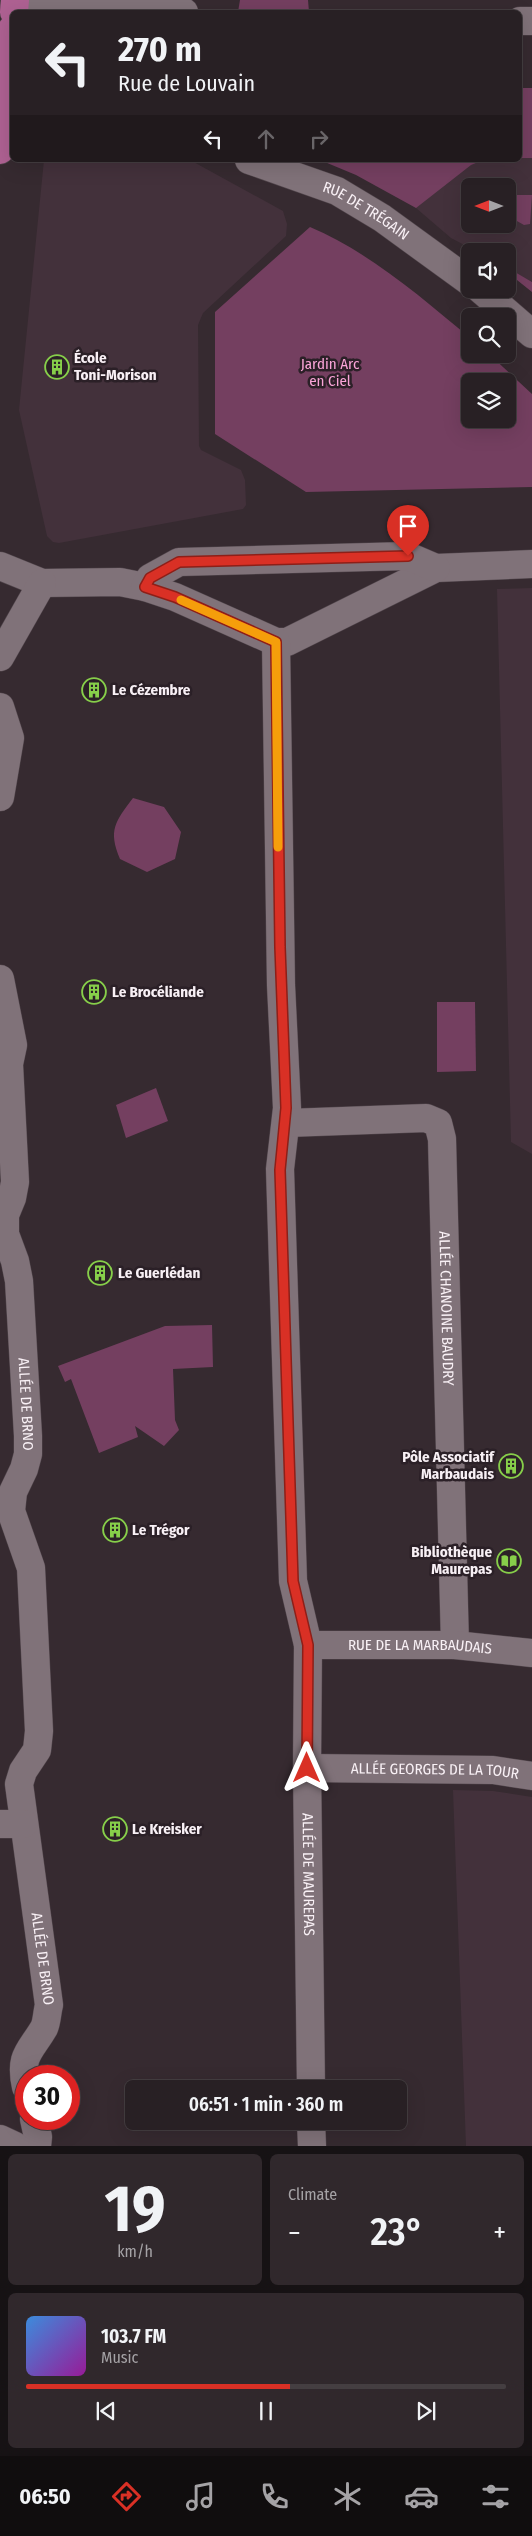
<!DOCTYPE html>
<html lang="en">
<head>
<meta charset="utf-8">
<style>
  body { margin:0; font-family:"Fira Sans Condensed",sans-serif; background:#30282c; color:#f1f3f6; height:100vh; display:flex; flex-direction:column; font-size:19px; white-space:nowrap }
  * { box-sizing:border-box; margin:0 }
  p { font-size:16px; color:#a5a3a6 }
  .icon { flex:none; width:28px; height:28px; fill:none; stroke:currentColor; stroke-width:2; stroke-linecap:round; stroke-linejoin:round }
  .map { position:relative; height:2146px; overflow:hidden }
  .sheet { display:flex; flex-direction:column; gap:8px; padding:8px; background:#161214; flex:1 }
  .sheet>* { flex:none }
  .banner { position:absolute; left:10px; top:10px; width:512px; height:152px; border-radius:8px; box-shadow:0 5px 20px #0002,0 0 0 1px #443e41; background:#282024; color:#f1f3f6; overflow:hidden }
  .needle { width:32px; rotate:270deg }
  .tools { position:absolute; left:461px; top:178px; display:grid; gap:10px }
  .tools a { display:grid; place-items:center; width:55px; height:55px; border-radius:8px; background:#282024; box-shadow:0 5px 20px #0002,0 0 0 1px #443e41; font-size:25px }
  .speed { position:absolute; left:15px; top:2065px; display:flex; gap:10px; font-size:25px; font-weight:700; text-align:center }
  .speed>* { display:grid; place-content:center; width:65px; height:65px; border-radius:50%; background:#282024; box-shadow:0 5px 20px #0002,0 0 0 1px #443e41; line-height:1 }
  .speed .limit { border:8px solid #d22; background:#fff; color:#111 }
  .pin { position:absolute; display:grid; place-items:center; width:42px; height:42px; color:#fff; margin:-51px -21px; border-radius:50% 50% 50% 0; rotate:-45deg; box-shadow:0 0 5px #0007 }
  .pin .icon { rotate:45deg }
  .me { position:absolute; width:55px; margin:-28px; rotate:0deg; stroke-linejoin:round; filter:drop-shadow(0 0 4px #0008) }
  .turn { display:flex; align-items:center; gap:18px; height:105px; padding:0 25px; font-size:22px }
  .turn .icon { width:65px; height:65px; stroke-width:2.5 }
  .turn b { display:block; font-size:35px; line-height:42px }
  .lanes { display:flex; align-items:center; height:48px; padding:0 25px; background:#0003; justify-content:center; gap:25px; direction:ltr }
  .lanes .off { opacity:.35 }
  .big { font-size:38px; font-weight:600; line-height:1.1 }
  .sheet .widget { flex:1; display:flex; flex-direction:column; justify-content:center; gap:8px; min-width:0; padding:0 18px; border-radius:8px; background:#30282c }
  .sheet .dial { align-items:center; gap:0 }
  .dial b { font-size:65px; line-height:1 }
  .song { display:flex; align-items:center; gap:15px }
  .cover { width:60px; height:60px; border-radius:8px; background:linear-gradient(135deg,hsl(210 70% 55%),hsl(300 70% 35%)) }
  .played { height:5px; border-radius:2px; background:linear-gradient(90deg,#d93025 55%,#443e41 55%) }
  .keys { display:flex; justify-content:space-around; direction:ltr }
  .heat { display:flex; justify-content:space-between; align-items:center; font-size:28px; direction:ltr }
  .sheet .tiles { flex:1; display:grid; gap:8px; grid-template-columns:1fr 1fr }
  .widget:last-child { grid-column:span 2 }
  .trip { position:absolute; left:125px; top:2080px; width:282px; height:50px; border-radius:8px; background:#282024; box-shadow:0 5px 20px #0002,0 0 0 1px #443e41; font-weight:600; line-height:50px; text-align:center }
  .tabs { display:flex; height:80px; justify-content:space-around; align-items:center; background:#100d0e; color:#a5a3a6 }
  .tabs .icon { width:35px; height:35px }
  .tabs .active { color:#d93025 }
  .tabs b { font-size:22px; color:#f1f3f6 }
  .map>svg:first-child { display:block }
  .built { fill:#43313b; fill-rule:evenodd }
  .green { fill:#743f60; fill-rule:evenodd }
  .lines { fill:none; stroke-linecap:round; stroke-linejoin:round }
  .minor-casing { stroke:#52474d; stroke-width:29 }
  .major-casing { stroke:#52474d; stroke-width:29 }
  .minor { stroke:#807279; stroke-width:28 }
  .major { stroke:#ae6192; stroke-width:28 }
  .route-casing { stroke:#8d1f18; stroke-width:12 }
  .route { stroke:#d93025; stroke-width:9 }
  .slow { stroke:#f59e0b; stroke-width:9 }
  .labels { text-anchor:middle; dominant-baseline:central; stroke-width:5; stroke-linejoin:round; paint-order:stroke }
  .street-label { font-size:15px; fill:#f8f0f5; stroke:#2b2027 }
  .poi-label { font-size:15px; font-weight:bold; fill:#f8f0f5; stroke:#2b2027; text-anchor:start }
  .park-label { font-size:15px; fill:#faa4d8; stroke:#2b2027 }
</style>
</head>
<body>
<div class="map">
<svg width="532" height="2146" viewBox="0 0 532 2146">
  <rect width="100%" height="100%" fill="#362a30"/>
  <!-- built -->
  <g class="built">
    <path d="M520,101H532V282L508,269V251H476L451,238L416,208L415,160H520ZM470,186H508V224H470Z"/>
    <path d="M44,160H190L283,211L287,224L286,236L203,313L198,325L199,446L201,450L241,470L245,480L246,505L243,509L59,543L53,542L47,536L19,410Z"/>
    <path d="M532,588V1154L511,1142L497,589Z"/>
    <path d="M453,1790L493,1791L532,1797V2146H466Z"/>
  </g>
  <!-- green -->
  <g class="green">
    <path d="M240,0H308L309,12H238Z"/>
    <rect x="520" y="88" width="12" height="70"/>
    <path d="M320,160H483L471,165L416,208L356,175Z"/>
    <path d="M508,195H532L530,224L524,225L508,216Z"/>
    <path d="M310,227C369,252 421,297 470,338V354H489L532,394V487L306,492L215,434V312ZM470,381H508V419H470Z"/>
    <path d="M508,268L532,282V292L517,280L512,285L508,281Z"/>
    <path d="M133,798L164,807L181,832L175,859L147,872L120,859C108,830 115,822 133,798Z"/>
    <path d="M437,1002H475L476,1071L437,1072Z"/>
    <path d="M156,1088L168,1121L126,1138L116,1105Z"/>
    <path d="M212,1325L213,1367L173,1369L175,1420L179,1430L164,1446L135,1426L138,1437L99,1453L71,1379L65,1382L58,1366L165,1326Z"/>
  </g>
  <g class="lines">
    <!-- minor casing -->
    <g class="minor-casing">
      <g id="minor">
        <path d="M27,0C60,9 96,6 131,6C149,6 167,5 184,12"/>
        <path d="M520,21H532"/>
        <path id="s1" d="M249,160L337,191L382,218L470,282"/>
        <path d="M480,289L532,334"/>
        <path d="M0,566L42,583L120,582L145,587L175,597L276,642H287L436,568L532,564"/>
        <path d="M145,587L150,578L179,562L408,556L436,568"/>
        <path id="s2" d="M276,642L281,985L287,1108L280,1169L293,1581L308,1645L307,1768L311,2089"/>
        <path d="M0,657L42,583"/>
        <path d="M0,707L10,738L0,797"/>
        <path id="s3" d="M0,979L13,1045L9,1064L15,1182L12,1198L5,1215V1234L15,1261L19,1281L28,1436V1454L24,1469L13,1492L11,1511L31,1568L39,1731L37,1750L23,1771L19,1784L49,2005C47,2012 47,2022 44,2028C30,2052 19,2055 26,2087"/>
        <path id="s4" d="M287,1123L426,1118L438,1123L442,1139L455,1645"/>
        <path id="s5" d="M308,1645H455L532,1653"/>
        <path id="s6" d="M307,1768L493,1770L532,1776"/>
        <path d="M0,1824H24"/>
        <path d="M34,2119L38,2137L37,2146"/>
        <path d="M311,2121L312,2146"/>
        <path d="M0,2139L15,2146"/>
      </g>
    </g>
    <!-- major casing -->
    <g class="major-casing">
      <g id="major">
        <path d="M14,12L15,0"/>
        <path d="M0,150L12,29"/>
      </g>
    </g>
    <!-- minor -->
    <use href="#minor" class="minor"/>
    <!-- major -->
    <use href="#major" class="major"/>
  </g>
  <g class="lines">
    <!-- route casing -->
    <g class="route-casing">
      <path id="route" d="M307,1768L308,1645L293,1581L280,1170L286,1108L280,947L276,642L175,597L145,587L150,578L179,562L408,556"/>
    </g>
    <!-- route -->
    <use href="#route" class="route"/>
    <!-- slow -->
    <path class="slow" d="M181,600L276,642L278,847"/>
  </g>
  <!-- icons -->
  <defs>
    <g id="building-ring" transform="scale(1.25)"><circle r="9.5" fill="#2b2027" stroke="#87cf4a" stroke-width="1.5"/><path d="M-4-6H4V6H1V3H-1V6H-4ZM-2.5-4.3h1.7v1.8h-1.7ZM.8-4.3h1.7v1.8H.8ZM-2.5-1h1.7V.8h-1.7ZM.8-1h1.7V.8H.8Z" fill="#87cf4a"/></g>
    <g id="library-ring" transform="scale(1.25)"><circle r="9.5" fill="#2b2027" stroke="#87cf4a" stroke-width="1.5"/><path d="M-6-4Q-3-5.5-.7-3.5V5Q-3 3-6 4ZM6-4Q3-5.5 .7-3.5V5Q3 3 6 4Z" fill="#87cf4a"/></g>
  </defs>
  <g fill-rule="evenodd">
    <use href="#building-ring" x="57" y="367"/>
    <use href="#building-ring" x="94" y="690"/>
    <use href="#building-ring" x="94" y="992"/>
    <use href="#building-ring" x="100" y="1273"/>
    <use href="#building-ring" x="511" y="1466"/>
    <use href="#building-ring" x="115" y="1530"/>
    <use href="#library-ring" x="509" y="1561"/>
    <use href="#building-ring" x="115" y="1829"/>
  </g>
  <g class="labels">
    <!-- street labels -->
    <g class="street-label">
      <text stroke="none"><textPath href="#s1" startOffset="128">RUE DE TRÉGAIN</textPath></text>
      <text stroke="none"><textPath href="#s4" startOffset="338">ALLÉE CHANOINE BAUDRY</textPath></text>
      <text stroke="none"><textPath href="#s3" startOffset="431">ALLÉE DE BRNO</textPath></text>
      <text stroke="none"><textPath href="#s5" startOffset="112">RUE DE LA MARBAUDAIS</textPath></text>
      <text stroke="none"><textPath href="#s6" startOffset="128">ALLÉE GEORGES DE LA TOUR</textPath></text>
      <text stroke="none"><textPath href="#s2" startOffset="1235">ALLÉE DE MAUREPAS</textPath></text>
      <text stroke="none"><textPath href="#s3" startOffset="999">ALLÉE DE BRNO</textPath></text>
    </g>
    <!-- poi labels -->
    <g class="poi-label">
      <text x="74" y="358">École<tspan x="74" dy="17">Toni-Morison</tspan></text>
      <text x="112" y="690">Le Cézembre</text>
      <text x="112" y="992">Le Brocéliande</text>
      <text x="118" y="1273">Le Guerlédan</text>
      <text x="494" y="1457" text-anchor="end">Pôle Associatif<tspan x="494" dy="17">Marbaudais</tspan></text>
      <text x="132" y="1530">Le Trégor</text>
      <text x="492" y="1552" text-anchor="end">Bibliothèque<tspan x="492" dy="17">Maurepas</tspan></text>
      <text x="132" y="1829">Le Kreisker</text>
    </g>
    <!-- park labels -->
    <g class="park-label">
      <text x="330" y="364">Jardin Arc<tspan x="330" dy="17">en Ciel</tspan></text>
    </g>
  </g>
</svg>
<div class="tools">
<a><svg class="needle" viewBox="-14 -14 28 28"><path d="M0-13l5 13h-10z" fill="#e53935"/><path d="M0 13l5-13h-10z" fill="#a5a3a6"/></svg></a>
<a><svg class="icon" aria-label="sound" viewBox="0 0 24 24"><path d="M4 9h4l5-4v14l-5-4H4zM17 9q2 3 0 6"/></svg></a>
<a><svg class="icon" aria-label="search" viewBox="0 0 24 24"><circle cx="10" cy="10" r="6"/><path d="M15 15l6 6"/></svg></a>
<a><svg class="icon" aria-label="layers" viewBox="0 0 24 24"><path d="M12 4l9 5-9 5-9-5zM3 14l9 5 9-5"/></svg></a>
</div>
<div class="speed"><div class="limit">30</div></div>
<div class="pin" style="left:408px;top:556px;background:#d93025"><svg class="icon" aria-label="arrive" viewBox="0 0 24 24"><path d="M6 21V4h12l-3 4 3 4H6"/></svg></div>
<svg class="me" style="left:307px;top:1768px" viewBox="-20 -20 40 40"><path d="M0-17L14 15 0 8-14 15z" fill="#d93025" stroke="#fff" stroke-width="4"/></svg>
<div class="trip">06:51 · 1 min · 360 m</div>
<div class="banner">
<div class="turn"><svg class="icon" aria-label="left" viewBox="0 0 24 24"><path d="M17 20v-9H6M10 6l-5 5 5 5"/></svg><div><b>270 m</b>Rue de Louvain</div></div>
<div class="lanes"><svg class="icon" aria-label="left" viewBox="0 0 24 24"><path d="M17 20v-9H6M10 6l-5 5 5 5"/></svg><svg class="icon off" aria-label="ahead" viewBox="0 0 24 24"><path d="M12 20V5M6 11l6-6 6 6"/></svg><svg class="icon off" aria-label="right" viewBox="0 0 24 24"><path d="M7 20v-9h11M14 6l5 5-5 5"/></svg></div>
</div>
</div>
<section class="sheet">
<div class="tiles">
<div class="widget dial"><b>19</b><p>km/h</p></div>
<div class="widget"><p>Climate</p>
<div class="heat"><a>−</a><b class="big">23°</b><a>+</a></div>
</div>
<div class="widget">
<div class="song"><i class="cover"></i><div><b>103.7 FM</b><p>Music</p></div></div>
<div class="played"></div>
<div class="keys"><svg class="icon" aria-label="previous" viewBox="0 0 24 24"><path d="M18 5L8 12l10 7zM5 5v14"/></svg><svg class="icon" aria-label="pause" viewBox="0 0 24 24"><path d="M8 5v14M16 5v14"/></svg><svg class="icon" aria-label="next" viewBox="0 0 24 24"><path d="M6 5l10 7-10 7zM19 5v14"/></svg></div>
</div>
</div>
</section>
<nav class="tabs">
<b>06:50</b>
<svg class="icon active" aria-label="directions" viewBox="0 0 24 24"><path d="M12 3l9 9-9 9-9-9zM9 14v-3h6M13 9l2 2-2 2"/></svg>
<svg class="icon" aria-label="music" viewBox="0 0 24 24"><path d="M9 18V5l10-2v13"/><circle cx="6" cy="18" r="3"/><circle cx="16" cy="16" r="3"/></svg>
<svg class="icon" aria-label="phone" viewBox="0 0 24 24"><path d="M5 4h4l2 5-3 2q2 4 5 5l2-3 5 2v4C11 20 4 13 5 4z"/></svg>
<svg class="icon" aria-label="climate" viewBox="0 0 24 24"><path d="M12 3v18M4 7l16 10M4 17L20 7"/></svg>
<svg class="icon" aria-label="car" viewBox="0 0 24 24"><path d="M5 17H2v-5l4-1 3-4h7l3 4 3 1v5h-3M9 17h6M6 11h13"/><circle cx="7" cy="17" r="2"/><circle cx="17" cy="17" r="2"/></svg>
<svg class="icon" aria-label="filters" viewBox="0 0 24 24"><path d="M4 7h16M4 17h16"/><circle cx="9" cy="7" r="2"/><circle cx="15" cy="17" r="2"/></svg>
</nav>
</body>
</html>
